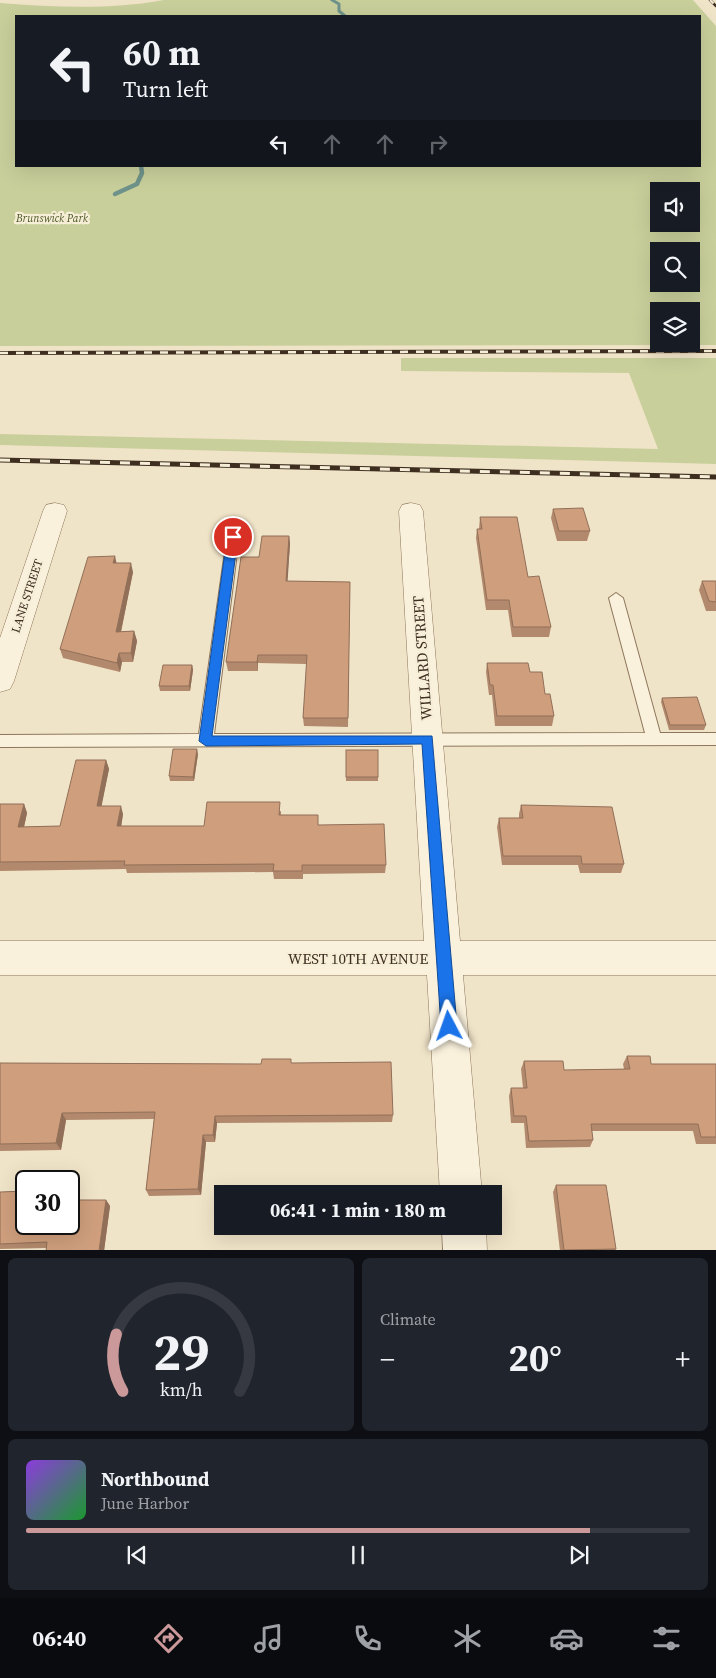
<!DOCTYPE html>
<html lang="en">
<head>
<meta charset="utf-8">
<style>
  body { margin:0; font-family:"Source Serif 4",serif; background:#20242c; color:#f1f3f6; height:100vh; display:flex; flex-direction:column; font-size:19px; white-space:nowrap }
  * { box-sizing:border-box; margin:0 }
  p { font-size:16px; color:#9ea1a6 }
  .icon { flex:none; width:28px; height:28px; fill:none; stroke:currentColor; stroke-width:2; stroke-linecap:round; stroke-linejoin:round }
  .map { position:relative; height:1250px; overflow:hidden }
  .panel { display:flex; flex-direction:column; gap:8px; padding:8px; background:#0d0f14; flex:1 }
  .panel>* { flex:none }
  .banner { position:absolute; left:15px; top:15px; width:686px; height:152px; border-radius:0px; box-shadow:0 5px 20px #0002; background:#171b24; color:#f1f3f6; overflow:hidden }
  .tools { position:absolute; left:650px; top:182px; display:grid; gap:10px }
  .tools a { display:grid; place-items:center; width:50px; height:50px; border-radius:0px; background:#171b24; box-shadow:0 5px 20px #0002; font-size:25px }
  .speed { position:absolute; left:15px; top:1170px; display:flex; gap:10px; font-size:25px; font-weight:700; text-align:center }
  .speed>* { display:grid; place-content:center; width:65px; height:65px; border-radius:50%; background:#171b24; box-shadow:0 5px 20px #0002; line-height:1 }
  .speed .limit { border:2px solid #111; border-radius:8px; background:#fff; color:#111 }
  .pin { position:absolute; display:grid; place-items:center; width:42px; height:42px; color:#fff; margin:-21px; border:2px solid #fff; border-radius:50%; box-shadow:0 1px 5px #0007 }
  .me { position:absolute; width:55px; margin:-28px; rotate:356deg; stroke-linejoin:round; filter:drop-shadow(0 0 4px #0008) }
  .turn { display:flex; align-items:center; gap:18px; height:105px; padding:0 25px; font-size:22px }
  .turn .icon { width:65px; height:65px; stroke-width:2.5 }
  .turn b { display:block; font-size:35px; line-height:42px }
  .lanes { display:flex; align-items:center; height:48px; padding:0 25px; background:#0003; justify-content:center; gap:25px; direction:ltr }
  .lanes .off { opacity:.35 }
  .big { font-size:38px; font-weight:700; line-height:1.1 }
  .panel .card { flex:1; display:flex; flex-direction:column; justify-content:center; gap:8px; min-width:0; padding:0 18px; border-radius:8px; background:#20242c }
  .panel .dial { align-items:center; gap:0 }
  .dial svg { height:130px; overflow:visible; fill:none; stroke:#363941; stroke-width:7; stroke-linecap:round; text-anchor:middle }
  .dial text { fill:#f1f3f6; stroke:none }
  .song { display:flex; align-items:center; gap:15px }
  .cover { width:60px; height:60px; border-radius:8px; background:linear-gradient(135deg,hsl(270 70% 55%),hsl(130 70% 35%)) }
  .played { height:5px; border-radius:2px; background:linear-gradient(90deg,#cc999b 85%,#363941 85%) }
  .keys { display:flex; justify-content:space-around; direction:ltr }
  .heat { display:flex; justify-content:space-between; align-items:center; font-size:28px; direction:ltr }
  .panel .tiles { flex:1; display:grid; gap:8px; grid-template-columns:1fr 1fr }
  .card:last-child { grid-column:span 2 }
  .trip { position:absolute; left:214px; top:1185px; width:288px; height:50px; border-radius:0px; background:#171b24; box-shadow:0 5px 20px #0002; font-weight:700; line-height:50px; text-align:center }
  .tab-bar { display:flex; height:80px; justify-content:space-around; align-items:center; background:#090b0e; color:#9ea1a6 }
  .tab-bar .icon { width:35px; height:35px }
  .tab-bar .selected { color:#cc999b }
  .tab-bar b { font-size:22px; color:#f1f3f6 }
  .map>svg:first-child { display:block }
  .green { fill:#c9cf9b; fill-rule:evenodd }
  .lines { fill:none; stroke-linecap:round; stroke-linejoin:round }
  .stream-far1 { stroke:#6f938a; stroke-width:3 }
  .stream { stroke:#6f938a; stroke-width:4.5 }
  .lane-casing { stroke:#8d765c; stroke-width:2 }
  .street-casing { stroke:#8d765c; stroke-width:1 }
  .lane { fill:#faf1dc; fill-rule:evenodd }
  .street { fill:#faf1dc; fill-rule:evenodd }
  .rail-far2-casing { stroke:#3d2e20; stroke-width:2.5 }
  .rail-far1-casing { stroke:#3d2e20; stroke-width:4 }
  .rail-casing { stroke:#3d2e20; stroke-width:5 }
  .rail-far2 { stroke:#f7eed8; stroke-width:2; stroke-dasharray:5; stroke-linecap:butt }
  .rail-far1 { stroke:#f7eed8; stroke-width:2.5; stroke-dasharray:8; stroke-linecap:butt }
  .rail { stroke:#f7eed8; stroke-width:3; stroke-dasharray:10; stroke-linecap:butt }
  .wall { fill:#b2896c }
  .shaded-wall { fill:#916f58 }
  .building { fill:#cf9f7d; stroke:#916f58 }
  .route { fill:#1a73e8; stroke:#114b97 }
  .labels { text-anchor:middle; dominant-baseline:central; stroke-width:4.5; stroke-linejoin:round; paint-order:stroke }
  .far-park-label { font-size:11px; font-style:italic; fill:#4d5a26; stroke:#f7eed8 }
  .street-label { font-size:12px; fill:#3d2e20; stroke:#f7eed8 }
  .near-street-label { font-size:15px; fill:#3d2e20; stroke:#f7eed8 }
</style>
</head>
<body>
<div class="map">
<svg width="716" height="1251" viewBox="0 0 716 1251">
  <rect width="100%" height="100%" fill="#f0e4c8"/>
  <!-- green -->
  <g class="green">
    <path d="M164,0H693L716,26V345L0,346V3C55,7 109,10 164,0ZM16,16H700V166H16ZM659,191H691V224H659ZM659,251H691V284H659ZM659,311H691V344H659Z"/>
    <path d="M401,358H716V464L0,445V434L658,449L629,373L401,371Z"/>
  </g>
  <g class="lines">
    <!-- stream-far1 -->
    <path class="stream-far1" d="M332,0L339,4V11L345,16"/>
    <!-- stream -->
    <path class="stream" d="M115,194L137,184L142,173L141,166"/>
    <!-- lane casing -->
    <g class="lane-casing">
      <path id="lane" d="M233,533L239,537L214,734L645,733L609,598L616,593L623,598L660,733H716V745L0,747V735L199,734L227,537Z"/>
    </g>
    <!-- street casing -->
    <g class="street-casing">
      <g id="street">
        <path d="M55,503L64,505L67,511L14,681L10,689L0,692V638L43,511L46,505Z"/>
        <path d="M411,503L420,505L423,511L460,941H716V975H463L482,1194H440L427,975H0V941H424L399,511L402,505Z"/>
        <path d="M442,1226H486L487,1251H443Z"/>
      </g>
    </g>
    <!-- lane -->
    <use href="#lane" class="lane"/>
    <!-- street -->
    <use href="#street" class="street"/>
    <!-- rail-far2 casing -->
    <g class="rail-far2-casing">
      <path id="rail-far2" d="M710,0L716,6"/>
    </g>
    <!-- rail-far1 casing -->
    <g class="rail-far1-casing">
      <path id="rail-far1" d="M0,353L716,351"/>
    </g>
    <!-- rail casing -->
    <g class="rail-casing">
      <path id="rail" d="M0,460L716,477"/>
    </g>
    <!-- rail-far2 -->
    <use href="#rail-far2" class="rail-far2"/>
    <!-- rail-far1 -->
    <use href="#rail-far1" class="rail-far1"/>
    <!-- rail -->
    <use href="#rail" class="rail"/>
  </g>
  <!-- wall -->
  <g class="wall">
    <path d="M553,509L590,531L587,541H557L551,518Z"/>
    <path d="M480,517L528,577L551,627L549,637H512L508,610H486L476,538L477,529H479Z"/>
    <path d="M289,536L290,544L287,581L350,582L348,727L304,726L303,718L307,664L258,663V671H228L226,662L259,557Z"/>
    <path d="M116,563L133,572L121,632L134,631L137,641L133,662H122L120,672L63,658L60,649Z"/>
    <path d="M702,581H716V611H706L699,590Z"/>
    <path d="M487,663L530,672L545,694L554,716L552,726H495L492,695H489L486,672Z"/>
    <path d="M192,665L193,670L190,691H160L159,686Z"/>
    <path d="M662,698L706,725L704,730H669L661,702Z"/>
    <rect x="346" y="750" width="32" height="31"/>
    <path d="M198,754L194,781H170L169,776Z"/>
    <path d="M106,760L109,769L101,806L123,814L121,826H204L281,811V815L318,825L386,865L385,873L303,874V879H274L273,872L127,873L126,869L0,871V804H24L27,813L24,827L60,826Z"/>
    <path d="M521,805L624,864L621,873H580L578,865H502L497,827L499,818H519V814Z"/>
    <path d="M627,1056L651,1064H716V1144H696L693,1131H592L593,1140L590,1147L526,1148L524,1123H511L509,1096L511,1088H523L521,1069L524,1061L564,1070L624,1069L623,1064Z"/>
    <path d="M291,1059V1063L393,1115L392,1122L217,1123L215,1142H206L201,1195L149,1196L146,1190L154,1119L66,1120L61,1150L0,1151V1063L261,1064Z"/>
    <path d="M556,1185L616,1249L615,1251H560L553,1192Z"/>
    <path d="M0,1192L26,1224L106,1200L110,1206L104,1251H46V1248L0,1249Z"/>
  </g>
  <!-- shaded-wall -->
  <g class="shaded-wall">
    <path d="M289,536L290,544L287,590L286,581Z"/>
    <path d="M115,556L117,565L113,563Z"/>
    <path d="M131,563L133,572L119,641L116,632Z"/>
    <path d="M134,631L137,641L133,662L131,653Z"/>
    <path d="M119,653L122,662L120,672L117,663Z"/>
    <path d="M258,655V671L257,662Z"/>
    <path d="M192,665L193,670L190,691L189,686Z"/>
    <path d="M197,749L198,754L194,781L193,777Z"/>
    <path d="M106,760L109,769L100,814L97,806Z"/>
    <path d="M24,804L27,813L22,836L18,827Z"/>
    <path d="M121,806L123,814L120,835L117,826Z"/>
    <path d="M62,1113L66,1120L61,1150L56,1143Z"/>
    <path d="M215,1116L217,1123L215,1142L213,1135Z"/>
    <path d="M203,1135L206,1142L201,1195L198,1189Z"/>
    <path d="M25,1191L26,1193V1204L23,1200Z"/>
    <path d="M106,1200L110,1206L104,1251H99Z"/>
  </g>
  <!-- building -->
  <g class="building">
    <path d="M583,508L590,531H559L553,509Z"/>
    <path d="M480,517H517L528,577L539,576L551,627H513L509,600H487L477,529H482Z"/>
    <path d="M262,536H289L286,581L350,582L348,718H303L307,655H258L257,662H226L241,557H259Z"/>
    <path d="M115,556L113,563H131L116,632L134,631L131,653H119L117,663L60,649L88,557Z"/>
    <path d="M702,581H716V602L709,601Z"/>
    <path d="M487,663H528L530,672H542L545,694H550L554,716H497L493,685H490Z"/>
    <path d="M163,665H192L189,686H159Z"/>
    <path d="M697,697L706,725H670L662,698Z"/>
    <path d="M173,749H197L193,777L169,776Z"/>
    <rect x="346" y="750" width="32" height="27"/>
    <path d="M76,760H106L97,806H121L117,826H204L207,802H280L279,815H318V825L384,824L386,865H302V871H273L274,864L124,865L125,861L0,862V804H24L18,827L60,826Z"/>
    <path d="M521,805L612,807L624,864H582L581,856H503L499,818H523Z"/>
    <path d="M627,1056H650L651,1064H716V1137H701L698,1124H591L593,1140L529,1141L526,1116H514L511,1088H527L524,1061H563L564,1070L630,1069Z"/>
    <path d="M262,1059H291V1063L391,1062L393,1115L215,1116L213,1135H203L198,1189L146,1190L155,1112L62,1113L56,1143L0,1144V1063L261,1064Z"/>
    <path d="M556,1185H606L616,1249L564,1250Z"/>
    <path d="M25,1191L23,1200H26V1224H69V1200H106L99,1251H46L47,1242L0,1244V1192Z"/>
  </g>
  <!-- route -->
  <path class="route" d="M233,533L238,537L212,736H432L457,1026L454,1032L449,1034L443,1032L441,1026L422,744L206,746L199,741L227,537Z"/>
  <g class="labels">
    <!-- far-park labels -->
    <g class="far-park-label">
      <text x="52" y="218">Brunswick Park</text>
    </g>
    <!-- street labels -->
    <g class="street-label">
      <text transform="translate(27 596) rotate(-72)">LANE STREET</text>
    </g>
    <!-- near-street labels -->
    <g class="near-street-label">
      <text transform="translate(422 658) rotate(-94)">WILLARD STREET</text>
      <text x="358" y="958">WEST 10TH AVENUE</text>
    </g>
  </g>
</svg>
<div class="tools">
<a><svg class="icon" aria-label="sound" viewBox="0 0 24 24"><path d="M4 9h4l5-4v14l-5-4H4zM17 9q2 3 0 6"/></svg></a>
<a><svg class="icon" aria-label="search" viewBox="0 0 24 24"><circle cx="10" cy="10" r="6"/><path d="M15 15l6 6"/></svg></a>
<a><svg class="icon" aria-label="layers" viewBox="0 0 24 24"><path d="M12 4l9 5-9 5-9-5zM3 14l9 5 9-5"/></svg></a>
</div>
<div class="speed"><div class="limit">30</div></div>
<div class="pin" style="left:233px;top:537px;background:#d93025"><svg class="icon" aria-label="arrive" viewBox="0 0 24 24"><path d="M6 21V4h12l-3 4 3 4H6"/></svg></div>
<svg class="me" style="left:449px;top:1026px" viewBox="-20 -20 40 40"><path d="M0-17L14 15 0 8-14 15z" fill="#1a73e8" stroke="#fff" stroke-width="4"/></svg>
<div class="trip">06:41 · 1 min · 180 m</div>
<div class="banner">
<div class="turn"><svg class="icon" aria-label="left" viewBox="0 0 24 24"><path d="M17 20v-9H6M10 6l-5 5 5 5"/></svg><div><b>60 m</b>Turn left</div></div>
<div class="lanes"><svg class="icon" aria-label="left" viewBox="0 0 24 24"><path d="M17 20v-9H6M10 6l-5 5 5 5"/></svg><svg class="icon off" aria-label="ahead" viewBox="0 0 24 24"><path d="M12 20V5M6 11l6-6 6 6"/></svg><svg class="icon off" aria-label="ahead" viewBox="0 0 24 24"><path d="M12 20V5M6 11l6-6 6 6"/></svg><svg class="icon off" aria-label="right" viewBox="0 0 24 24"><path d="M7 20v-9h11M14 6l5 5-5 5"/></svg></div>
</div>
</div>
<section class="panel">
<div class="tiles">
<div class="card dial"><svg viewBox="0 0 100 80">
<path d="M14 69A42 42 0 1 1 86 69"/>
<path d="M14 69A42 42 0 0 1 10 34" stroke="#cc999b"/>
<text x="50" y="56" font-size="32" font-weight="700">29</text>
<text x="50" y="72" font-size="11">km/h</text>
</svg></div>
<div class="card"><p>Climate</p>
<div class="heat"><a>−</a><b class="big">20°</b><a>+</a></div>
</div>
<div class="card">
<div class="song"><i class="cover"></i><div><b>Northbound</b><p>June Harbor</p></div></div>
<div class="played"></div>
<div class="keys"><svg class="icon" aria-label="previous" viewBox="0 0 24 24"><path d="M18 5L8 12l10 7zM5 5v14"/></svg><svg class="icon" aria-label="pause" viewBox="0 0 24 24"><path d="M8 5v14M16 5v14"/></svg><svg class="icon" aria-label="next" viewBox="0 0 24 24"><path d="M6 5l10 7-10 7zM19 5v14"/></svg></div>
</div>
</div>
</section>
<nav class="tab-bar">
<b>06:40</b>
<svg class="icon selected" aria-label="directions" viewBox="0 0 24 24"><path d="M12 3l9 9-9 9-9-9zM9 14v-3h6M13 9l2 2-2 2"/></svg>
<svg class="icon" aria-label="music" viewBox="0 0 24 24"><path d="M9 18V5l10-2v13"/><circle cx="6" cy="18" r="3"/><circle cx="16" cy="16" r="3"/></svg>
<svg class="icon" aria-label="phone" viewBox="0 0 24 24"><path d="M5 4h4l2 5-3 2q2 4 5 5l2-3 5 2v4C11 20 4 13 5 4z"/></svg>
<svg class="icon" aria-label="climate" viewBox="0 0 24 24"><path d="M12 3v18M4 7l16 10M4 17L20 7"/></svg>
<svg class="icon" aria-label="car" viewBox="0 0 24 24"><path d="M5 17H2v-5l4-1 3-4h7l3 4 3 1v5h-3M9 17h6M6 11h13"/><circle cx="7" cy="17" r="2"/><circle cx="17" cy="17" r="2"/></svg>
<svg class="icon" aria-label="filters" viewBox="0 0 24 24"><path d="M4 7h16M4 17h16"/><circle cx="9" cy="7" r="2"/><circle cx="15" cy="17" r="2"/></svg>
</nav>
</body>
</html>
